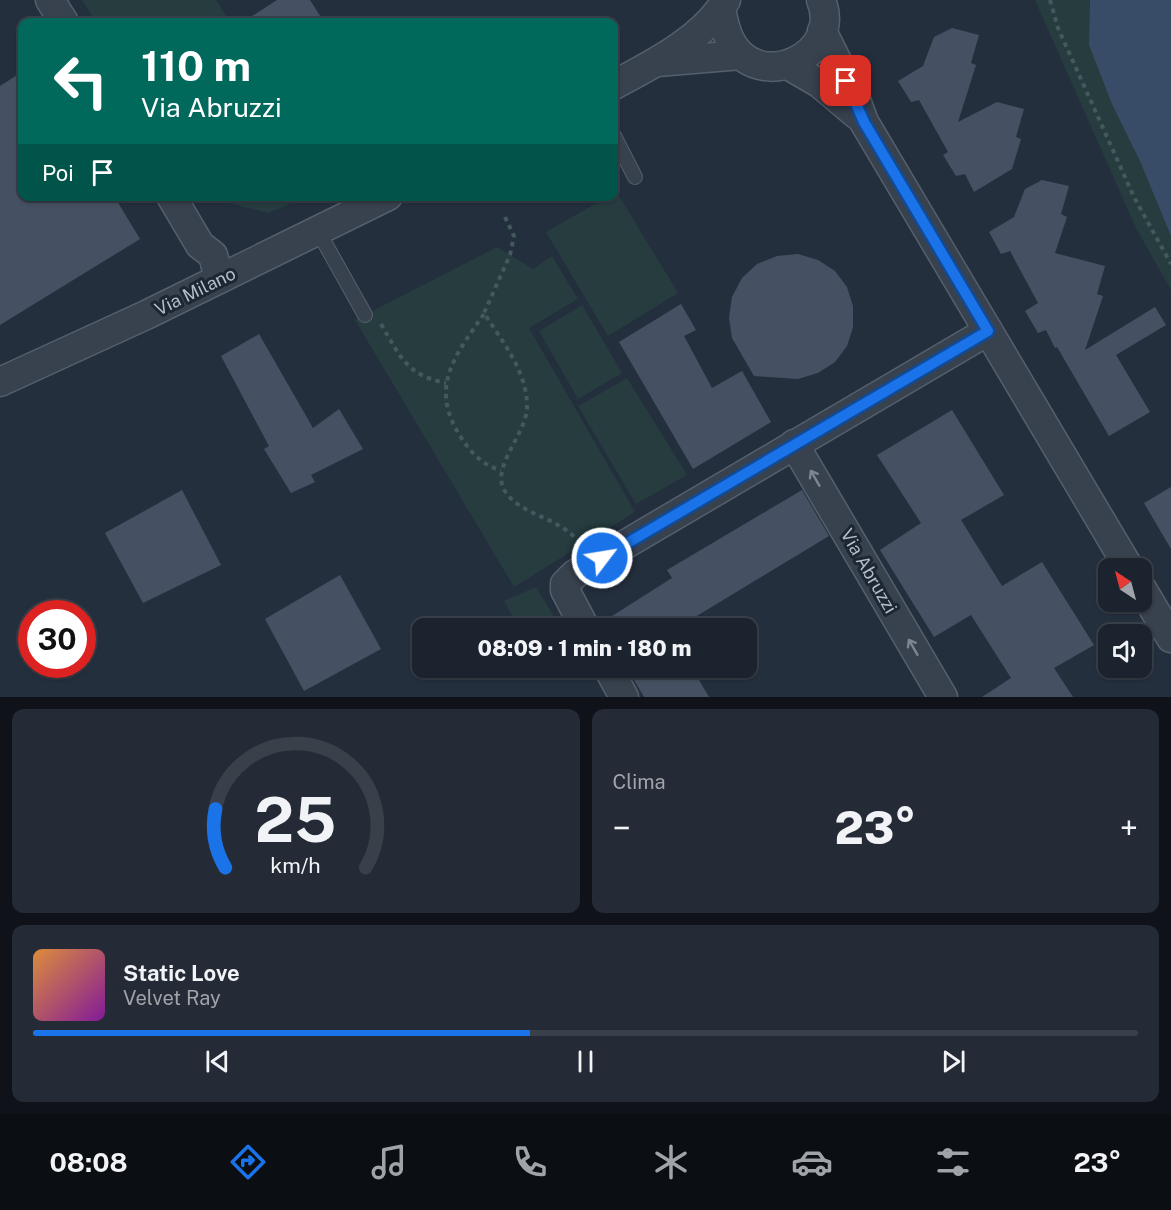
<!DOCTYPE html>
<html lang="it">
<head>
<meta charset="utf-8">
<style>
  body { margin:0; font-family:"Public Sans",sans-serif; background:#242b36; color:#f1f3f6; height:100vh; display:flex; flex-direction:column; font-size:22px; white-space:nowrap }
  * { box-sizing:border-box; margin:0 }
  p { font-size:20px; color:#a0a4aa }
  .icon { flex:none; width:33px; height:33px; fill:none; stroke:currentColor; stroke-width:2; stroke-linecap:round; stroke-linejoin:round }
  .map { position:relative; height:697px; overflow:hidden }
  .panel { display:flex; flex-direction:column; gap:12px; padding:12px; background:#0f1319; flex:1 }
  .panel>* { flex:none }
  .hud { position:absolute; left:18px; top:18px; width:600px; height:183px; border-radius:12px; box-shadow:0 2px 4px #0004,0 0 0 2px #39404a; background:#00695c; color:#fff; overflow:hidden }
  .needle { width:39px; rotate:324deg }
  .tools { position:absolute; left:1098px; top:558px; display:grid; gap:12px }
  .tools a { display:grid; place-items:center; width:54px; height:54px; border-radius:12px; background:#1b232e; box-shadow:0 2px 4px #0004,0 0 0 2px #39404a; font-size:30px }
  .speed { position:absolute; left:18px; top:600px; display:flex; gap:12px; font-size:30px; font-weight:700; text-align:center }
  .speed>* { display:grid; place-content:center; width:78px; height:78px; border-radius:50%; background:#1b232e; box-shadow:0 2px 4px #0004,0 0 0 2px #39404a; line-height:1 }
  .speed .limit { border:9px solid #d22; background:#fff; color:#111 }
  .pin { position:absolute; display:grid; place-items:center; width:51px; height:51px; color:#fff; margin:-26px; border-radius:12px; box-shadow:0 3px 9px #0006 }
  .me { position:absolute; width:66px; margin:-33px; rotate:59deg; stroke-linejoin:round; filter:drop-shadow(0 0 4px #0008) }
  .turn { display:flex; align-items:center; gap:21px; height:126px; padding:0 24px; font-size:27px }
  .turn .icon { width:78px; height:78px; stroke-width:2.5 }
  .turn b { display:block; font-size:42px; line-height:51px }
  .then { display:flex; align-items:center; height:57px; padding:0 24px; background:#0003; gap:12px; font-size:22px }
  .big { font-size:45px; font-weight:800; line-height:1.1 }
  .panel .card { flex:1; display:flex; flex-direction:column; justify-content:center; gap:9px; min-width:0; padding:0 21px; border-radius:12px; background:#242b36 }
  .panel .dial { align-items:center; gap:0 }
  .dial svg { height:156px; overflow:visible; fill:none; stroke:#39404a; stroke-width:7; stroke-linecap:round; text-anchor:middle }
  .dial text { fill:#f1f3f6; stroke:none }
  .song { display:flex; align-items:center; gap:18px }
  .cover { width:72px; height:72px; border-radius:9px; background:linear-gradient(135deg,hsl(30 70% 55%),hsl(290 70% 35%)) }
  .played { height:6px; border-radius:3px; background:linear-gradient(90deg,#1a73e8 45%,#39404a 45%) }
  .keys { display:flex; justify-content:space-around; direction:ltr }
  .heat { display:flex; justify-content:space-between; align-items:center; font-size:33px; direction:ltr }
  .panel .tiles { flex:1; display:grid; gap:12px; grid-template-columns:1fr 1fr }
  .card:last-child { grid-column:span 2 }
  .trip { position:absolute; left:412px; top:618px; width:345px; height:60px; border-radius:12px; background:#1b232e; box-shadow:0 2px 4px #0004,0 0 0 2px #39404a; font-weight:800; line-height:60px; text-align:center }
  .tab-bar { display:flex; height:96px; justify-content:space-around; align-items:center; background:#0b0e12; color:#a0a4aa }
  .tab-bar .icon { width:42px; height:42px }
  .tab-bar .current { color:#1a73e8 }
  .tab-bar b { font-size:27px; color:#f1f3f6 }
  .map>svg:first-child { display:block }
  .green { fill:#263c3f }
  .water { fill:#394c67 }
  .building { fill:#455162 }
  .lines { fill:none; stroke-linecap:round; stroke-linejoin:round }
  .service-casing { stroke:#565f6c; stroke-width:16 }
  .minor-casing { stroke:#565f6c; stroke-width:31 }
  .path { stroke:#44595c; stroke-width:4; stroke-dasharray:4.5 4.5; stroke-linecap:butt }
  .service { stroke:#38414e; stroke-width:14 }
  .minor { stroke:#38414e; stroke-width:28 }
  .oneway { stroke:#7c8592 }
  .route-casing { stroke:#114b97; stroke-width:15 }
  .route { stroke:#1a73e8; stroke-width:10 }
  .labels { text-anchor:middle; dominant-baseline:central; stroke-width:6; stroke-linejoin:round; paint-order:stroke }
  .street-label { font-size:18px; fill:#b4bcc9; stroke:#1d2633 }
</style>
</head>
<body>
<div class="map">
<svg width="1171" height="697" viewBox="0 0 1171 697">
  <rect width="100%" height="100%" fill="#242f3e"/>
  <!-- green -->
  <g class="green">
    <path d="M82,0H216L230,22H96Z"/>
    <path d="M1035,0H1171V290L1136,228Z"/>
    <path d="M616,191L678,293L608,336L546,232L607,197L614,196V193Z"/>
    <path d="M204,197L305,196V197L269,213Z"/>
    <path d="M497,247L533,269L552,256L578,299L529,328L635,512L514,587L355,320Z"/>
    <path d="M582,305L622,373L578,399L539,331Z"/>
    <path d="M627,378L687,475L636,504L578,406Z"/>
    <path d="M536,587L561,628H519L504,601Z"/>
  </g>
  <!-- water -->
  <path class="water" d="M1090,0H1171V236L1140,161L1112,104L1089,45Z"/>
  <!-- building -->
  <g class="building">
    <path d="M277,0H310L324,22H243Z"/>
    <path d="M952,28L979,35L971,63L976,65L958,122L997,102L1024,109L1016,137L1021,139L1012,169L974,192L965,174L956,176L943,155L948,152L919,100L911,102L898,81L923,66L934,37Z"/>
    <path d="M22,72V196H114L140,239L0,325V86Z"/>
    <path d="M1042,180L1069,186L1061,214L1067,217L1055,253L1105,266L1097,294L1103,296L1085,350L1155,307L1166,325L1116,355L1150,412L1109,436L1057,347L1055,348L1046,330L1038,333L1025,311L1038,303L1010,251L1001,254L989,232L1014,217L1025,189Z"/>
    <path d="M798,254L818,260L835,271L847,287L853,306V327L847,346L835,362L818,373L798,379L754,376L732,338L729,318L732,297L742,278L757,264L777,256Z"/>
    <path d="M681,304L696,330L684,336L712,388L742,371L771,422L693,469L619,342Z"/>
    <path d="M259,334L313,428L339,409L363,449L311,475L315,482L291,493L264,449L269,446L221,356Z"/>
    <path d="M952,410L1004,495L961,520L1002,586L1042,562L1094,645L1054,668L1073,697H982L1011,678L971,615L934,637L880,550L921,523L877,455Z"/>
    <path d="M1171,487V549L1144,503Z"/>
    <path d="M182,490L221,565L143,603L105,533Z"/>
    <path d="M802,490L829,536L677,628H604L601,623L672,578L667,570Z"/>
    <path d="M340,575L381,649L304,691L265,619Z"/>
    <path d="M627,668H692L709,697H644Z"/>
  </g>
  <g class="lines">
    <!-- service casing -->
    <g class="service-casing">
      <g id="service">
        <path d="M614,136L635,177"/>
        <path d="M318,231L365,315"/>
      </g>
    </g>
    <!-- minor casing -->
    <g class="minor-casing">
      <g id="minor">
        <path d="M50,0L64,22"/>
        <path d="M721,9C723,19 725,30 730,40C757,95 844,56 821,0"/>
        <path d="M822,31L855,97L864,122L1129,568"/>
        <path d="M657,62L741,55"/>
        <path d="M788,65L819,83L857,115"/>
        <path d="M614,85C651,65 704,39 726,0"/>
        <path d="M171,196L200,245L213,255L219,279"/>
        <path d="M0,382L146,315L388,196"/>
        <path d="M794,444L943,697"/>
        <path d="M1142,589L1171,638"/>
        <path d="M585,628L565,590V584L575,574L988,331"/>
        <path d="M608,668L624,697"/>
      </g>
    </g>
    <!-- path -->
    <g class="path">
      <path d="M1050,0L1058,28L1134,197L1171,264"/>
      <path d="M505,217L514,236L510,255L484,313C502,341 526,370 527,404C529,434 486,469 507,494C519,510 541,515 558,525C566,529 573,536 580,541"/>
      <path d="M484,314C454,357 428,388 462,439C472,454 484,466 501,470"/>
      <path d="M381,324C400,356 406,375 446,383"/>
    </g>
    <!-- service -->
    <use href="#service" class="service"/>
    <!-- minor -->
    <use href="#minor" class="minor"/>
  </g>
  <!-- one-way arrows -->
  <defs><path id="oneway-shaft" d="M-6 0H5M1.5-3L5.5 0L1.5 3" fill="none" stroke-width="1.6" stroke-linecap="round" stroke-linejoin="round" transform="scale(1.5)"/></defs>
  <g class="oneway">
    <use href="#oneway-shaft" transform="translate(815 478) rotate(-120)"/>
    <use href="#oneway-shaft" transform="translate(913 647) rotate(-120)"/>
  </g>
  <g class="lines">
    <!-- route casing -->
    <g class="route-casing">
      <path id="route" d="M602,558L988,331L864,122L846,81"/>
    </g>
    <!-- route -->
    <use href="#route" class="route"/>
  </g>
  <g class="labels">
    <!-- street labels -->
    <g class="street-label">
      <text transform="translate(195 291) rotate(-26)">Via Milano</text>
      <text transform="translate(869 571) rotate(60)">Via Abruzzi</text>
    </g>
  </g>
</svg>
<div class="tools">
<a><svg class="needle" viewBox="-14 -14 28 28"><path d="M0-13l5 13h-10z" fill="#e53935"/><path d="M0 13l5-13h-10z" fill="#a0a4aa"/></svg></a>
<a><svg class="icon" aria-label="sound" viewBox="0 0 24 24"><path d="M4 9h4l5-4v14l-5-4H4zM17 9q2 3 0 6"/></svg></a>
</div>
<div class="speed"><div class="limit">30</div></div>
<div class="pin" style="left:846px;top:81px;background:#d93025"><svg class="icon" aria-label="arrive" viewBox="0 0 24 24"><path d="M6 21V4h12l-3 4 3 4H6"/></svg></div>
<svg class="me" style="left:602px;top:558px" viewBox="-20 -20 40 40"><circle r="17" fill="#1a73e8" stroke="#fff" stroke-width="3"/><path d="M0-11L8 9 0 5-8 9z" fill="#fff"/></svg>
<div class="trip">08:09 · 1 min · 180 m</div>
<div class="hud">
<div class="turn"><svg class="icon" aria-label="left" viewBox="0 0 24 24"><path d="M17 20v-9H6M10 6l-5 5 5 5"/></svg><div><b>110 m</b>Via Abruzzi</div></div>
<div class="then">Poi<svg class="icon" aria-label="arrive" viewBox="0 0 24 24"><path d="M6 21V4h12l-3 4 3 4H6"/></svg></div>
</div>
</div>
<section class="panel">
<div class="tiles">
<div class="card dial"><svg viewBox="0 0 100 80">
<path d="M14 69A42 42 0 1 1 86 69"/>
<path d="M14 69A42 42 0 0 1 9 39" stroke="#1a73e8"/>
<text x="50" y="56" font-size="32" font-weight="700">25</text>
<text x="50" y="72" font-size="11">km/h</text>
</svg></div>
<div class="card"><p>Clima</p>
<div class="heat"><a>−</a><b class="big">23°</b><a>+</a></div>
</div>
<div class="card">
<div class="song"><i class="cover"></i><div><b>Static Love</b><p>Velvet Ray</p></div></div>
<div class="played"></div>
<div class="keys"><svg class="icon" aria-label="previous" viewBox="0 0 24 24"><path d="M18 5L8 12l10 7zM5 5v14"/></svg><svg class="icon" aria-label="pause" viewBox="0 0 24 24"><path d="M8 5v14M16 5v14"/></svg><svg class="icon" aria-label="next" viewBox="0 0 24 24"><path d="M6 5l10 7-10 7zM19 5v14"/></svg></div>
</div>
</div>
</section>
<nav class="tab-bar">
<b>08:08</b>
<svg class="icon current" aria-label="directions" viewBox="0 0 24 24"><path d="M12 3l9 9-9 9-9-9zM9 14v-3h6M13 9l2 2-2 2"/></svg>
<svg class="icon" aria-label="music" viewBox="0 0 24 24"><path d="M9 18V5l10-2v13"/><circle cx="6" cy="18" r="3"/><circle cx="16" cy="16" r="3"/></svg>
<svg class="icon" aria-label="phone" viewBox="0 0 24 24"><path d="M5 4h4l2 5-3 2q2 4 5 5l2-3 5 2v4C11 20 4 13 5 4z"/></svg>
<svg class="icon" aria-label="climate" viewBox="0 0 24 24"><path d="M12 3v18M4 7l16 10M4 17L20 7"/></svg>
<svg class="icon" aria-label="car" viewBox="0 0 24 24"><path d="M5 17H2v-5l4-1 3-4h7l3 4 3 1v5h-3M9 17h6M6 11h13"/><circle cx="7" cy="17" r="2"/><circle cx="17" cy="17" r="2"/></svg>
<svg class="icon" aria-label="filters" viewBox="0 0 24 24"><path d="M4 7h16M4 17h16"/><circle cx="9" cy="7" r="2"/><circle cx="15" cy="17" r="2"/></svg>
<b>23°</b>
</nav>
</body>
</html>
